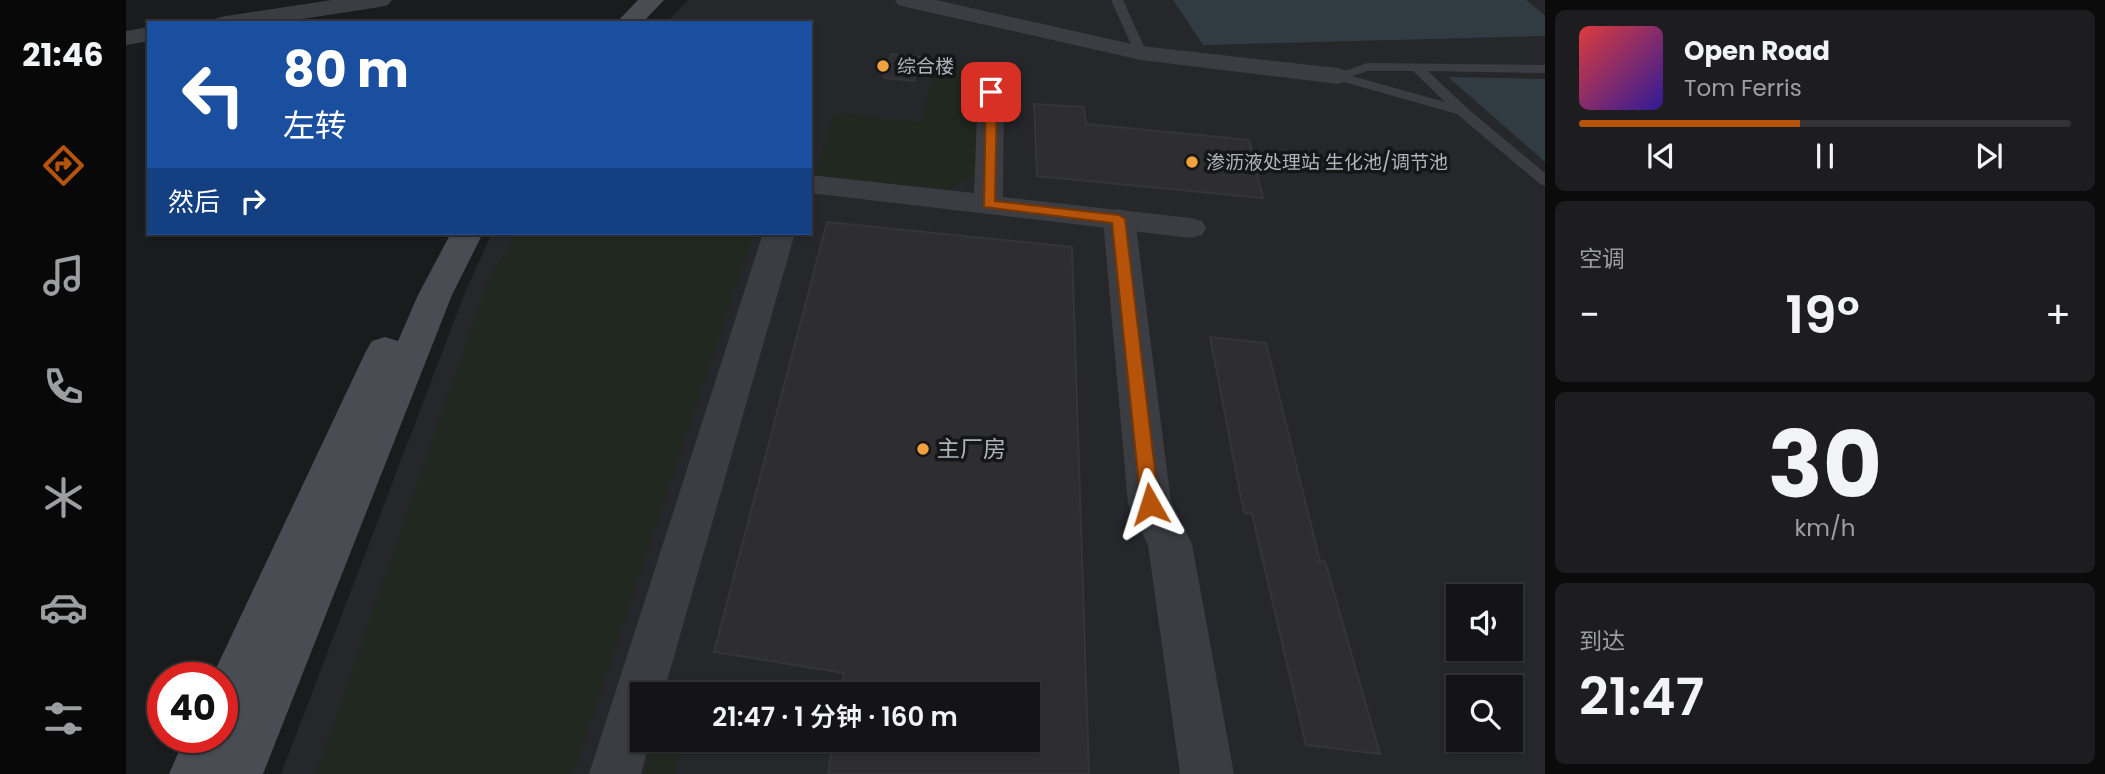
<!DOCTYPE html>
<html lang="zh">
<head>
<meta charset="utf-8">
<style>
  body { margin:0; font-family:Poppins,"Noto Sans SC",sans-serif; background:#1d1d1f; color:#f1f3f6; height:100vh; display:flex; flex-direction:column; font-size:26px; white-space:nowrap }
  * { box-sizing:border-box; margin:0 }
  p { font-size:23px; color:#9d9ea1 }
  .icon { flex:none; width:38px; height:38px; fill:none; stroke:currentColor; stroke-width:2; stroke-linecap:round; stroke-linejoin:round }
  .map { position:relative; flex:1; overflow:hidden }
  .side { display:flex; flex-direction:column; gap:10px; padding:10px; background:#0b0b0c; width:560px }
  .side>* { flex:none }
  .banner { position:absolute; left:21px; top:21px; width:665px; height:214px; border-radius:0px; box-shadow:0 2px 5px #0004,0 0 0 2px #333335; background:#1a4fa0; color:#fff; overflow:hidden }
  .tools { position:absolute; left:1320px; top:584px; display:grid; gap:14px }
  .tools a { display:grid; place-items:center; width:77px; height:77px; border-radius:0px; background:#141416; box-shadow:0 2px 5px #0004,0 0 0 2px #333335; font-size:35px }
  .speed { position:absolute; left:21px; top:662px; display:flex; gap:14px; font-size:35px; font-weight:700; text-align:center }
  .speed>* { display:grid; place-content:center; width:91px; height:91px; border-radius:50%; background:#141416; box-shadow:0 2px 5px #0004,0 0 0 2px #333335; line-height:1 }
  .speed .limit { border:10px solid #d22; background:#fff; color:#111 }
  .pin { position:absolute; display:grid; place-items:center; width:60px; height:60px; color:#fff; margin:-30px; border-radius:14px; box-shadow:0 4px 10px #0006 }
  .me { position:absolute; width:77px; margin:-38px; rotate:354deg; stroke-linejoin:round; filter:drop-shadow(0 0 5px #0008) }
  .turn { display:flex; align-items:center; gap:24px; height:147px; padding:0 21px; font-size:32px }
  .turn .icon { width:91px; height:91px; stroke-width:2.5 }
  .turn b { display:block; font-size:49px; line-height:60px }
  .then { display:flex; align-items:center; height:66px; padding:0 21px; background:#0003; gap:14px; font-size:26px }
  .big { font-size:52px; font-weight:600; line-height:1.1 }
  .side .card { flex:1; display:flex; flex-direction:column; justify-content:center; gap:10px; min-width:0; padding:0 24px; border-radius:10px; background:#1d1d1f }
  .side .dial { align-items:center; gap:0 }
  .dial b { font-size:91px; line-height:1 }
  .song { display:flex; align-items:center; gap:21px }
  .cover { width:84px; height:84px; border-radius:10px; background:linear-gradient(135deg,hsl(0 70% 55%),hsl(250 70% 35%)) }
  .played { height:7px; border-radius:4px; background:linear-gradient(90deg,#b45309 45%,#333335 45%) }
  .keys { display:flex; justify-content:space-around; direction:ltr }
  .heat { display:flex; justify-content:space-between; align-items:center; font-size:38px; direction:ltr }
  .trip { position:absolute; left:504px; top:682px; width:410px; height:70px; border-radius:0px; background:#141416; box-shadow:0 2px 5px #0004,0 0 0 2px #333335; font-weight:600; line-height:70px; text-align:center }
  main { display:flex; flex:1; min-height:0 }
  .tabs { display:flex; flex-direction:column; width:126px; justify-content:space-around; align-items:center; background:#080809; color:#9d9ea1 }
  .tabs .icon { width:49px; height:49px }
  .tabs .on { color:#b45309 }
  .tabs b { font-size:32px; color:#f1f3f6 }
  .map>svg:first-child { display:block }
  .built { fill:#26272a; fill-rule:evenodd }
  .green { fill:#202820 }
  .water { fill:#303c41 }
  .building { fill:#2e2e31; stroke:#353539; stroke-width:2 }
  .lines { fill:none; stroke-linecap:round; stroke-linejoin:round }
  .service { fill:#3b3d42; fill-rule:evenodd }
  .minor { fill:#3b3d42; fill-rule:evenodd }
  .tertiary { fill:#3b3d42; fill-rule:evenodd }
  .secondary { fill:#494c52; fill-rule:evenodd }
  .route { fill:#b45309; stroke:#753606; stroke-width:2 }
  .poi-dot { fill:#f1a13e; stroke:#151618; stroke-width:2.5 }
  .labels { text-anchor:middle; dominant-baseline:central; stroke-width:7; stroke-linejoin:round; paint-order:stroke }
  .far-poi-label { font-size:19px; fill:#adb4bc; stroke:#151618; text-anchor:start }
  .poi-label { font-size:23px; fill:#adb4bc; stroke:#151618; text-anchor:start }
</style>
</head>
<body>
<main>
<nav class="tabs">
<b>21:46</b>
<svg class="icon on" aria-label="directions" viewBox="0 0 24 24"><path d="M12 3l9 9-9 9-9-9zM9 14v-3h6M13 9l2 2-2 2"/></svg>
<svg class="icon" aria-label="music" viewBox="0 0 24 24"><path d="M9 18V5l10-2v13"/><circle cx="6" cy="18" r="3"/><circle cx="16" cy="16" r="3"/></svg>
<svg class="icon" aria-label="phone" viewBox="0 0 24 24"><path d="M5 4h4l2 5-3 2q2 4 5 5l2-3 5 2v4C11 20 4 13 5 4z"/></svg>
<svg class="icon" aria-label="climate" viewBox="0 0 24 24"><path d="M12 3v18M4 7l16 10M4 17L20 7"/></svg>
<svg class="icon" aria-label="car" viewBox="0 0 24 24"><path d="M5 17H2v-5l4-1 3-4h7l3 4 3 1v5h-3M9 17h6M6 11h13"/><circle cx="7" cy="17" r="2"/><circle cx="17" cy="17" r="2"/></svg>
<svg class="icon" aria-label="filters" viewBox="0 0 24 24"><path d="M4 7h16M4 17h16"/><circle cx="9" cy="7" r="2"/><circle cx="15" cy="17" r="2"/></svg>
</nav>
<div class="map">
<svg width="1419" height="774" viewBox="0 0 1419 774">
  <rect width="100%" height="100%" fill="#1a1b1d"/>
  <!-- built -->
  <path class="built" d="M562,0H1419V774H155L340,290L366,233H684V23H540ZM1332,597H1384V649H1332ZM1332,688H1384V740H1332ZM516,695H901V740H516Z"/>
  <!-- green -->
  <g class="green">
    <path d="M810,58L841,66L835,107L852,111L854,172L818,191L688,177L708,113L796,122Z"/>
    <path d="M391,233H626L627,236L447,774H190L362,281Z"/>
    <path d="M527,740H556L549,774H519Z"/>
  </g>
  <!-- water -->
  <g class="water">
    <path d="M1047,0H1400L1419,15V36L1077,45Z"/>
    <path d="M1322,77L1419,79V162Z"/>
  </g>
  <!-- building -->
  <g class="building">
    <path d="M765,54L794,57L788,81L758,78Z"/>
    <path d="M908,104L958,107L960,124L1123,140L1137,198L911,176Z"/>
    <path d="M701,222L946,247L963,774H702L707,740H901V695H714L718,673L588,652Z"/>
    <path d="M1084,337L1140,343L1194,561H1199L1254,754L1180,745L1126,514L1118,513Z"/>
  </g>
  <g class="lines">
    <!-- service -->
    <g class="service">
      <path d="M985,0H997L1021,53L1020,56H1010L1009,53Z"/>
      <path d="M1241,63L1419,65V73L1302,71L1341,108L1419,173V186L1414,184L1331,114L1207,79L1205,76ZM1242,71H1287L1319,102L1226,76Z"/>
    </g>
    <!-- minor -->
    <g class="minor">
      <path d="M769,0H810L1015,46L1212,68L1221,71L1225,76L1221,81L1212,84L1015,60L780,7L772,5Z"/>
      <path d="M865,83L874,86L878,91L877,197L1065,218L1076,221L1080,228L1076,235L1065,238L684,193V175L848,193L852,91L856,86Z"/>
      <path d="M637,233H669L537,695H516V740H524L515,774H463Z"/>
    </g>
    <!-- tertiary -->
    <g class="tertiary">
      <path d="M206,0H266L262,5L254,7L150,23H88L91,18L100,16Z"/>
      <path d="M23,27V41L0,45V31Z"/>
      <path d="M993,209L1004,212L1009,219L1045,502L1066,544L1108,774H1054L1022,545L1002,504L977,219L982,212Z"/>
    </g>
    <!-- secondary -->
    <g class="secondary">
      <path d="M512,0H538L516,23H490Z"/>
      <path d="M325,233H357L326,295L137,774H43L59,737H96V677H86L240,351L246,341L259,337L272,341L292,295Z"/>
    </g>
  </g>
  <!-- route -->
  <path class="route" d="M865,88L871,92L869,201L993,215L999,219L1033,504L1031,510L1024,512L1018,510L1015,504L986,223L858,207L860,92Z"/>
  <!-- markers -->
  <g class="poi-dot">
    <circle cx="757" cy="66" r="7"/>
    <circle cx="1066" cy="162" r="7"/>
    <circle cx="797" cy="449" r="7"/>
  </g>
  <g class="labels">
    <!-- far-poi labels -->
    <g class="far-poi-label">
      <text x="771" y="66">综合楼</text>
      <text x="1080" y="162">渗沥液处理站 生化池/调节池</text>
    </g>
    <!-- poi labels -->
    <g class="poi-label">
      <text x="811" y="449">主厂房</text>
    </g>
  </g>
</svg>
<div class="tools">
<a><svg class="icon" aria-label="sound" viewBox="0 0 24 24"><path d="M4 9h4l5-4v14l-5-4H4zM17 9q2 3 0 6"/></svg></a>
<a><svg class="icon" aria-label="search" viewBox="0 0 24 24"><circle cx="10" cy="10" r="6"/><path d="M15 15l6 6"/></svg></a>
</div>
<div class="speed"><div class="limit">40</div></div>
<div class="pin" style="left:865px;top:92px;background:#d93025"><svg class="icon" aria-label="arrive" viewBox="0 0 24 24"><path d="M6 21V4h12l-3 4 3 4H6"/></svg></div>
<svg class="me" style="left:1024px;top:504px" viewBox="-20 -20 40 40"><path d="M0-17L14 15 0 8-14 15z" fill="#b45309" stroke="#fff" stroke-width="4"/></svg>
<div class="trip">21:47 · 1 分钟 · 160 m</div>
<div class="banner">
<div class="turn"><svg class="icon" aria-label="left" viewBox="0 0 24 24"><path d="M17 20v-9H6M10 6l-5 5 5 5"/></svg><div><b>80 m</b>左转</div></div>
<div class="then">然后<svg class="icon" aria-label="right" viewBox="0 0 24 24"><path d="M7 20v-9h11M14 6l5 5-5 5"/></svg></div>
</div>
</div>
<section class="side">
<div class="card">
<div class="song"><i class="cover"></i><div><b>Open Road</b><p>Tom Ferris</p></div></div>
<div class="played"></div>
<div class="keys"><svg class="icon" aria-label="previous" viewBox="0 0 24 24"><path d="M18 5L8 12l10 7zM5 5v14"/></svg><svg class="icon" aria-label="pause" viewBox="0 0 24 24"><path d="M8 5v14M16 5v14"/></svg><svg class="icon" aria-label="next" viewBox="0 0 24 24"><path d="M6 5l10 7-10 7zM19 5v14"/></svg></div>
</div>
<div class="card"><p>空调</p>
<div class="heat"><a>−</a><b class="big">19°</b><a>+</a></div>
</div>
<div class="card dial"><b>30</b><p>km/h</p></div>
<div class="card"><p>到达</p><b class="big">21:47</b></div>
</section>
</main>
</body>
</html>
